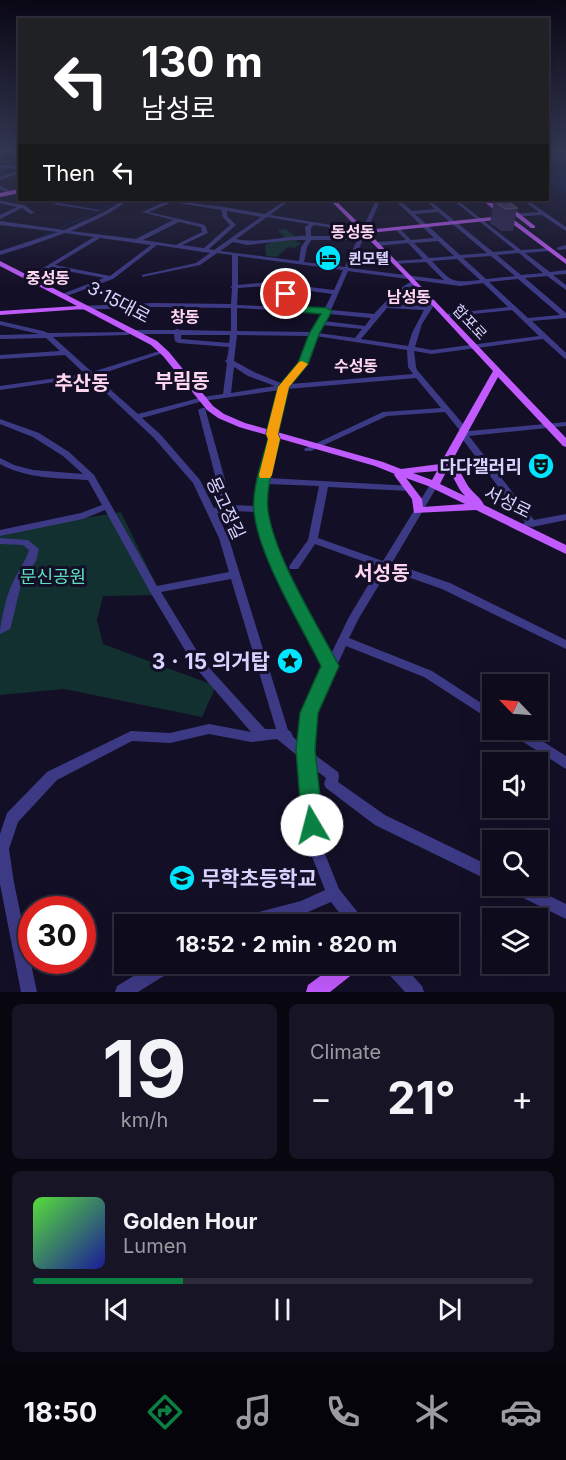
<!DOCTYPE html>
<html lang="en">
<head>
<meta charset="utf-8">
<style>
  body { margin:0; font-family:Inter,"Noto Sans KR",sans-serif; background:#171425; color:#f1f3f6; height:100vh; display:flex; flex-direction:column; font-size:22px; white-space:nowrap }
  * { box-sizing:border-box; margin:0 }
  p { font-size:20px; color:#9b9ba3 }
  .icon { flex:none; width:33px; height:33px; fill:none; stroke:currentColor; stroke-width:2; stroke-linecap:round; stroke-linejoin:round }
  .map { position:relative; height:992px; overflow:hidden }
  .side { display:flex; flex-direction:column; gap:12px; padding:12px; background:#08060f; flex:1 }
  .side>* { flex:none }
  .top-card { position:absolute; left:18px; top:18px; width:531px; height:183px; border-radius:0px; box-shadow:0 6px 24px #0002,0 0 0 2px #2e2b3b; background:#202124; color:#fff; overflow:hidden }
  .needle { width:39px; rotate:295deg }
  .tools { position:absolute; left:482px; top:674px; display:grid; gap:12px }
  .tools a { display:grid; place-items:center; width:66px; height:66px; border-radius:0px; background:#0e0b1c; box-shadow:0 6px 24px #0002,0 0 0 2px #2e2b3b; font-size:30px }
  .speed { position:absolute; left:18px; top:896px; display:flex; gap:12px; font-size:30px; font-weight:700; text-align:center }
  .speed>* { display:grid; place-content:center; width:78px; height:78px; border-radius:50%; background:#0e0b1c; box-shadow:0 6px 24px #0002,0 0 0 2px #2e2b3b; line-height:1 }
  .speed .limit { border:9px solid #d22; background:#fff; color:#111 }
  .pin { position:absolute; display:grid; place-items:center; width:51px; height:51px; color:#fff; margin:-26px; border:3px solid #fff; border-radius:50%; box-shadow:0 2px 6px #0007 }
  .me { position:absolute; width:66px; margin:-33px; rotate:352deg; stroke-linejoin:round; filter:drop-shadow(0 0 4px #0008) }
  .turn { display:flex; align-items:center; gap:21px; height:126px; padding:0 24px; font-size:27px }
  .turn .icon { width:78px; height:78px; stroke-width:2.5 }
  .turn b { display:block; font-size:42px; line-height:51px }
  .then { display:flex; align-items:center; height:57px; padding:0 24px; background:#0003; gap:12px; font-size:22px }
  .big { font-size:45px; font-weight:700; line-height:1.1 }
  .side .widget { flex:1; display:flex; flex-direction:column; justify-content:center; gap:9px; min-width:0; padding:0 21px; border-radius:9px; background:#171425 }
  .side .dial { align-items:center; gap:0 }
  .dial b { font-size:78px; line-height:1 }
  .song { display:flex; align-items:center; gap:18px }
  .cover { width:72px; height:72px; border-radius:9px; background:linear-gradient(135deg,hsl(110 70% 55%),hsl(240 70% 35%)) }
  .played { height:6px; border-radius:3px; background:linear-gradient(90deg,#0b8043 30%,#2e2b3b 30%) }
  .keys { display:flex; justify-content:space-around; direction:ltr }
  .heat { display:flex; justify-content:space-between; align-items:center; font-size:33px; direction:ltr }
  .side .tiles { flex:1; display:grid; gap:12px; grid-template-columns:1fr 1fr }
  .widget:last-child { grid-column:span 2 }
  .trip { position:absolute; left:114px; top:914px; width:345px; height:60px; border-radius:0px; background:#0e0b1c; box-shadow:0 6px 24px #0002,0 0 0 2px #2e2b3b; font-weight:700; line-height:60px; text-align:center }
  .tabs { display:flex; height:96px; justify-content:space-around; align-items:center; background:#06040b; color:#9b9ba3 }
  .tabs .icon { width:42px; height:42px }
  .tabs .on { color:#0b8043 }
  .tabs b { font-size:27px; color:#f1f3f6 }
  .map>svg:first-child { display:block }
  .green { fill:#12302f }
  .water { fill:#0a1f44 }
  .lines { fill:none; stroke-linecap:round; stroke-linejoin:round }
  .stream { stroke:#0a1f44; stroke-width:1.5 }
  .minor { fill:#3d3a85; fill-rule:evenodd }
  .major { fill:#c25bff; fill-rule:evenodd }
  .wall { fill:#312854 }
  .building { fill:#433a66; stroke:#5a527e; stroke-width:1.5 }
  .route { fill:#0b8043; stroke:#07532c; stroke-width:1.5 }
  .slow { fill:#f59e0b }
  .labels { text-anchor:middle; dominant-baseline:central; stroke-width:6; stroke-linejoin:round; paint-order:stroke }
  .far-poi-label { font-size:15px; font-weight:bold; fill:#d9d4ff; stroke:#130f26; text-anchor:start }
  .far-street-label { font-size:15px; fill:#d9d4ff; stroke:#130f26 }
  .far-neighbourhood-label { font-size:16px; font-weight:bold; fill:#ffd6f0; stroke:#130f26 }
  .street-label { font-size:18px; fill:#d9d4ff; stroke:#130f26 }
  .poi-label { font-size:18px; font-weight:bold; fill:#d9d4ff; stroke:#130f26; text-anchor:end }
  .park-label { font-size:18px; fill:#5fe0c0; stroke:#130f26 }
  .neighbourhood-label { font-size:20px; font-weight:bold; fill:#ffd6f0; stroke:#130f26 }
  .near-poi-label { font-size:21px; font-weight:bold; fill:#d9d4ff; stroke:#130f26; text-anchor:end }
</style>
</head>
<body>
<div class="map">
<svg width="566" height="992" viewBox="0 0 566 992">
  <rect width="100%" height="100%" fill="#130f26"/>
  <!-- green -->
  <g class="green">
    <path d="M285,229L295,236L307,235V238H299L296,242L301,243L295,248L288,247L277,257L266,256L265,245L284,237L278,230Z"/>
    <path d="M121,512L161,595L103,596L97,620L103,644L216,686L202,717L64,689L0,695V532Z"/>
  </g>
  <!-- water -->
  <path class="water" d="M548,150H566V193L548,181Z"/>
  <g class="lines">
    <!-- stream -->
    <g class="stream">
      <path d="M0,168L20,171"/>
      <path d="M37,239L121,200"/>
    </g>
    <!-- minor -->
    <g class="minor">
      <path d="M9,150H14L0,156V154Z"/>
      <path d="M0,165L20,167V169L0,167Z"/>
      <path d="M20,170V173L0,180V177Z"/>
      <path d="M0,186L13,192V193L9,194L0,189Z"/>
      <path d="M548,193L551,194V196H548Z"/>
      <path d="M45,200H50L59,203L100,210L98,211L58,205Z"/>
      <path d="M124,200H128C112,214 90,222 71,231L136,239L173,220L142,212L167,201V200L224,207L265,214L286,200H290L270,215L362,230L375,202L370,200H378L380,201L367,231L368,232L366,233L350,268L444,280L426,262L393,264L392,263L395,261L423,259L408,243L377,246L374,244L377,242L406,240L394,228L397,226L411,240L434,238L395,200H399L412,211L435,209L425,200H429L493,252L515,250L453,200H457L521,250L551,248V250L549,251L525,253L550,272L566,270V274L553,275L566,285V290L547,276L525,278L566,313V318L532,321L566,353V359L564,358L543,339L432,354L414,351L416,367L417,370L469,431L566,422V426L469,436L534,520L566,514V520L532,527L525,526L523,524L525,522L460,436L459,434L461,432L445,412L387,416L311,451H305L304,449L383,412L441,408L416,378L287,389L276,434L278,439L268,478L412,486L413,488L409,491L328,487L318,538L383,561L431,483H437L438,485L392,563L450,583L566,640V649L442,589L388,570L359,618L349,638L432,671L492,710V721L424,677L346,646L315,713L311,752L338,772L339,776L338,782L385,815L492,867V882L375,825L326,788L324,784L326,778L313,768L316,802L323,849L339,889L363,919L366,924H348L331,902L301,915L271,924H236L239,919L244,916L301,901L325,890L309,849L302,802L299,757L277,739L251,742L209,734L170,743L132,741L57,780L18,822L9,849L14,883L37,992H21L0,884V834L7,813L47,772L131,731L170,733L209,724L251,732L195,667L149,590L105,510L83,519L0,536V530L81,513L102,505L88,480C58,478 28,479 0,464V458L14,465L33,470L83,474L63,456L33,437L0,424V419L39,433L69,452L94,475L157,586L229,572L219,538L193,483L154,438L89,377L0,390V386L85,374L65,355L0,359V355L60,351L46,338L0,339V335L39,334L0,325V321L43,331L48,333L130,332L131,333L128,335L53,337L92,372L156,352H160V354L95,376L138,414L203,397L223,394L227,363L225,361L227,359L229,347L178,343L175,341L174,334H137L134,332L137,330H174L177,329L180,330L231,331V308L154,307L80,310L77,308L80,306L154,303L231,304L232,288L230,287L232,286V255L217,253L200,265L142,277V275L196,263L210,253L157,245L113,279L64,297L61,295L62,294L104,278L51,268L32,279L27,278L94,237L65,233L29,246L0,255V251L58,232L0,225V221L64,230L102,213ZM172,202L222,210V216L230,225L204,248L182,245L208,233L205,225L149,212ZM227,211L261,217L214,250L209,249L236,225L227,216ZM438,212L487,253L460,255L415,214ZM267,217L309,224L305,227L306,236C283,236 259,244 236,239ZM179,222L201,227L202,232L176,245L143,240ZM314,225L361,233L359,236H311V228ZM100,238L151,245L110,276L55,265ZM291,240H306L301,247L299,261L220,251L233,242L247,245ZM311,240H357L345,267L304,262L307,247ZM438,241L454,256L429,258L414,243ZM519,253L543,273L521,275L497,255ZM238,256L343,270L334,290L268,282L238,285ZM491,256L515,276L486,279L463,258ZM457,259L480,280C450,283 452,282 432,261ZM348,271L460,286L483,283L508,307L446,314L444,315V317L512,310L539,336L432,350L415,347L422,324L436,302L435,301H431L427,306L390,304L416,283V281L414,280C398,288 385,302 374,314L331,310ZM518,279L560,315L528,318L489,282ZM268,286L284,288L282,292L287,307L237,305L238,288ZM290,288L332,294L324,310L294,308L288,292ZM237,308L322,313L312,332L237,331ZM387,308L424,310L412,333L408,346L361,339ZM329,314L371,318L365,326L324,321ZM322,325L362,329L355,338L318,333ZM181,335H230L229,343L181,339ZM237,335L310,336L300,364L283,384L254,372L234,361ZM316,336L407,350L408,367L413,374L290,384L307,364ZM234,367L248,376L275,386L231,393ZM280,390L268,434L270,439L258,484L256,506L232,505L205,408H202L198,410L223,506L214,508L200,480L160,434L142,418L203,401ZM267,484L319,486L308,540L290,565L289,567L290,569H298L315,544L379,567L349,617L330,656C303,605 259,543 267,484ZM234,511L257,512C267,568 299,617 325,667L303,713L300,743L293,737L291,732L288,730L229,539L238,535L240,533ZM225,512L230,532L226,533L217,513ZM231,579L276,729H265L203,661L161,592Z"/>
      <path d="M523,200H527L566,227V231L542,215L509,217V215L511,214L539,212Z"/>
      <path d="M0,201L24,205L35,213L30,214L22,208L0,219V215L17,207L0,203Z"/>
      <path d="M566,245V249L559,250L556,248Z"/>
      <path d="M0,538L28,540L39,549L36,561L21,585L11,626L10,629L0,634C0,623 7,594 12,584C17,572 25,563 29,550L23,545L0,544Z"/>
      <path d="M507,729H523L566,756V769L509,733Z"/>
      <path d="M505,885H527L566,904V919L507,890Z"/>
      <path d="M155,963H177L175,969L138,992H115L117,986Z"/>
      <path d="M382,963H401L422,986L424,992H405L384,969Z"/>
    </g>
    <!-- major -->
    <g class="major">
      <path d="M20,189V193L0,197V193Z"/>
      <path d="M330,200H335L366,230L502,216L482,200H488L566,259V264L506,219L369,233L411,276L566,438V447L563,446L498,377L452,461C459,469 463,477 468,486C473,493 481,498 484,505L566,545V554L476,510L414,513L412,499L394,475L395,474L375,466L239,427L218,418L207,410L163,356L151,345L83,309L0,315V311L77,306L0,266V261L157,341L169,352L213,406L224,414L245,423L383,462L401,469L440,464L493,371L407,278ZM448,468L460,490L465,496L440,484ZM437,471L432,480L413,473ZM406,478L428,486L465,504L423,507L422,499Z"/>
      <path d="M503,204H507L535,226V228H531L503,206Z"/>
      <path d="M338,963H362L359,969L330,992H306L308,985Z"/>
    </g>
  </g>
  <!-- wall -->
  <path class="wall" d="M494,201L517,208L513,231H501L490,223Z"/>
  <!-- building -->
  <path class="building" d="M505,200L517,208L505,209L494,201Z"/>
  <!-- sky -->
  <linearGradient id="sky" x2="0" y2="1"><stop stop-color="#0a0815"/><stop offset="0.52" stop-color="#333752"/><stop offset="1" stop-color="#333752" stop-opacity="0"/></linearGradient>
  <rect width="566" height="289" fill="url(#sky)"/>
  <!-- route -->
  <path class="route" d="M286,291L291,294L295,306L327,308L332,311L319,334L308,364L289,387L278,434L280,439C275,461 265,488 268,511C275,558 316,622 339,666L318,713L315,750L323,825L320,832L312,835L305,832L302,825L296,750L300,713L321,666C300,623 258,556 254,511C252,488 262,461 268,439L266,434L278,387L298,363L309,334L321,314L287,311L282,294Z"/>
  <!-- slow -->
  <path class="slow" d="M302,361L308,364L289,387L278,434L280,439L272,475L270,478H260L259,475L268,439L266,434L278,387L299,362Z"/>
  <!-- icons -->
  <defs>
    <g id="hotel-disc" transform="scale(1.35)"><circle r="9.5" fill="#00e5ff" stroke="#130f26"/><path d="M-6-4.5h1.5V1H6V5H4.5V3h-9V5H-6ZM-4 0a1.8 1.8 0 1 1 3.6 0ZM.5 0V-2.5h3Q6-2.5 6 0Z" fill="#111"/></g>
    <g id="theatre-disc" transform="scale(1.35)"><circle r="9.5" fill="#00e5ff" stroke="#130f26"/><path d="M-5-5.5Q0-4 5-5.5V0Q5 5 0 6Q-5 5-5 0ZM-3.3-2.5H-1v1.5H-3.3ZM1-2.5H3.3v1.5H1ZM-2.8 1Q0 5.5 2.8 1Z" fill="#111"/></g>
    <g id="sight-disc" transform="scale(1.35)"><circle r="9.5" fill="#00e5ff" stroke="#130f26"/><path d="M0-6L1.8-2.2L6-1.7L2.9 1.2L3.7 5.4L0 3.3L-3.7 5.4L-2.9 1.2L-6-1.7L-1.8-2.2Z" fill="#111"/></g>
    <g id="school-disc" transform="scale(1.35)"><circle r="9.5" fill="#00e5ff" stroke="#130f26"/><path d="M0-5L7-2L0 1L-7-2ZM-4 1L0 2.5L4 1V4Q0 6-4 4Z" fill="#111"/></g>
  </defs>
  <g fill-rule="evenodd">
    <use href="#hotel-disc" x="328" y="258"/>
    <use href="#theatre-disc" x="541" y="466"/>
    <use href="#sight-disc" x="290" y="661"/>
    <use href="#school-disc" x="182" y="878"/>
  </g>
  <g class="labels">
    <!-- far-poi labels -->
    <g class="far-poi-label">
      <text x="348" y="258">퀸모텔</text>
    </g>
    <!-- far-street labels -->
    <g class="far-street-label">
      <text transform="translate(470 322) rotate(47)">합포로</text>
    </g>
    <!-- far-neighbourhood labels -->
    <g class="far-neighbourhood-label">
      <text x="353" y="232">동성동</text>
      <text x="48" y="278">중성동</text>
      <text x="409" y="297">남성동</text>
      <text x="185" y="317">창동</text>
      <text x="356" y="366">수성동</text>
    </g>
    <!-- street labels -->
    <g class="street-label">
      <text transform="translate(119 302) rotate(28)">3·15대로</text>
      <text transform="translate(508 502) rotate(26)">서성로</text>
      <text transform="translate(226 508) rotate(65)">몽고정길</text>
    </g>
    <!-- poi labels -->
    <g class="poi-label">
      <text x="522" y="466">다다갤러리</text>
    </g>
    <!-- park labels -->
    <g class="park-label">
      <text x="53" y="576">문신공원</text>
    </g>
    <!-- neighbourhood labels -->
    <g class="neighbourhood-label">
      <text x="182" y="381">부림동</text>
      <text x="82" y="383">추산동</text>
      <text x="382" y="573">서성동</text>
    </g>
    <!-- near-poi labels -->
    <g class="near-poi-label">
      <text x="270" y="661">3ㆍ15 의거탑</text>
      <text x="201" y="878" text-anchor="start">무학초등학교</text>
    </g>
  </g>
</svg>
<div class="tools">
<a><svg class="needle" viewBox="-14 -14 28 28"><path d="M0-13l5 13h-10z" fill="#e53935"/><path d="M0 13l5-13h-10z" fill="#9b9ba3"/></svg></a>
<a><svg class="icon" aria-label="sound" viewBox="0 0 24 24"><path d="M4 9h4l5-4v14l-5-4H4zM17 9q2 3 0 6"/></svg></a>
<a><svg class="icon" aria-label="search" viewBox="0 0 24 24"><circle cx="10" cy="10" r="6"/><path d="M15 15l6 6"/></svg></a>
<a><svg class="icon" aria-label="layers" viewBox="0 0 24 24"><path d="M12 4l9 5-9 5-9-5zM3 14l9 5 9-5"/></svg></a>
</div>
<div class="speed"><div class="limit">30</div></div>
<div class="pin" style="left:286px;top:294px;background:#d93025"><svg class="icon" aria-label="arrive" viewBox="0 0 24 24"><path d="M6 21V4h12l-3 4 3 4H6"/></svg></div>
<svg class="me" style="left:312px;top:825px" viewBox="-20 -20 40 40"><circle r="19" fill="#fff"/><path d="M0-13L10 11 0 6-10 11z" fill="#0b8043"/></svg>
<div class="trip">18:52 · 2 min · 820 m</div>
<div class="top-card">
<div class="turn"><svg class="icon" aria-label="left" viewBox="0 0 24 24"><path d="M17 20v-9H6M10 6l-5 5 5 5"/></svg><div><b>130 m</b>남성로</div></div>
<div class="then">Then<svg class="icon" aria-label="left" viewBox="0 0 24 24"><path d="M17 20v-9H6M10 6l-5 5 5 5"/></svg></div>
</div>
</div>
<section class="side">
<div class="tiles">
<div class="widget dial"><b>19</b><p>km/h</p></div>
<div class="widget"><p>Climate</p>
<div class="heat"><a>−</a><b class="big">21°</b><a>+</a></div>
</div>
<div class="widget">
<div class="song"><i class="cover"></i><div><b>Golden Hour</b><p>Lumen</p></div></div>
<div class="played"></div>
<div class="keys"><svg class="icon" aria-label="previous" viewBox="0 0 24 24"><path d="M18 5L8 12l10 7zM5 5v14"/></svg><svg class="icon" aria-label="pause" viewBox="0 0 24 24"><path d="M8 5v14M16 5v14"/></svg><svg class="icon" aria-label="next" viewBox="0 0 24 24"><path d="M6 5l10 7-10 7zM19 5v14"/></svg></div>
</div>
</div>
</section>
<nav class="tabs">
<b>18:50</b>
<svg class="icon on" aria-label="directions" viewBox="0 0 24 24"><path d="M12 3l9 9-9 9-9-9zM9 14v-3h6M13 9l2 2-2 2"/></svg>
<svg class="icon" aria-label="music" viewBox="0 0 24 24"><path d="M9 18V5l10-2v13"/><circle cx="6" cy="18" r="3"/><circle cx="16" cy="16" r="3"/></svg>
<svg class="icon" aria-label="phone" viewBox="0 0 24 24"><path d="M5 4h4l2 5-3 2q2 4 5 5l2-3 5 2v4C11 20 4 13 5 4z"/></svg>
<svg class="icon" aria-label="climate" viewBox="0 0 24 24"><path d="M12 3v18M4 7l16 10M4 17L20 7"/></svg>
<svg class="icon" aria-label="car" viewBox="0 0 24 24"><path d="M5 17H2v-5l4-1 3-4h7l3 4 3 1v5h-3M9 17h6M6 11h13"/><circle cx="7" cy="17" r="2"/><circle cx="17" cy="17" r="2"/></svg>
</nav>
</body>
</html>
